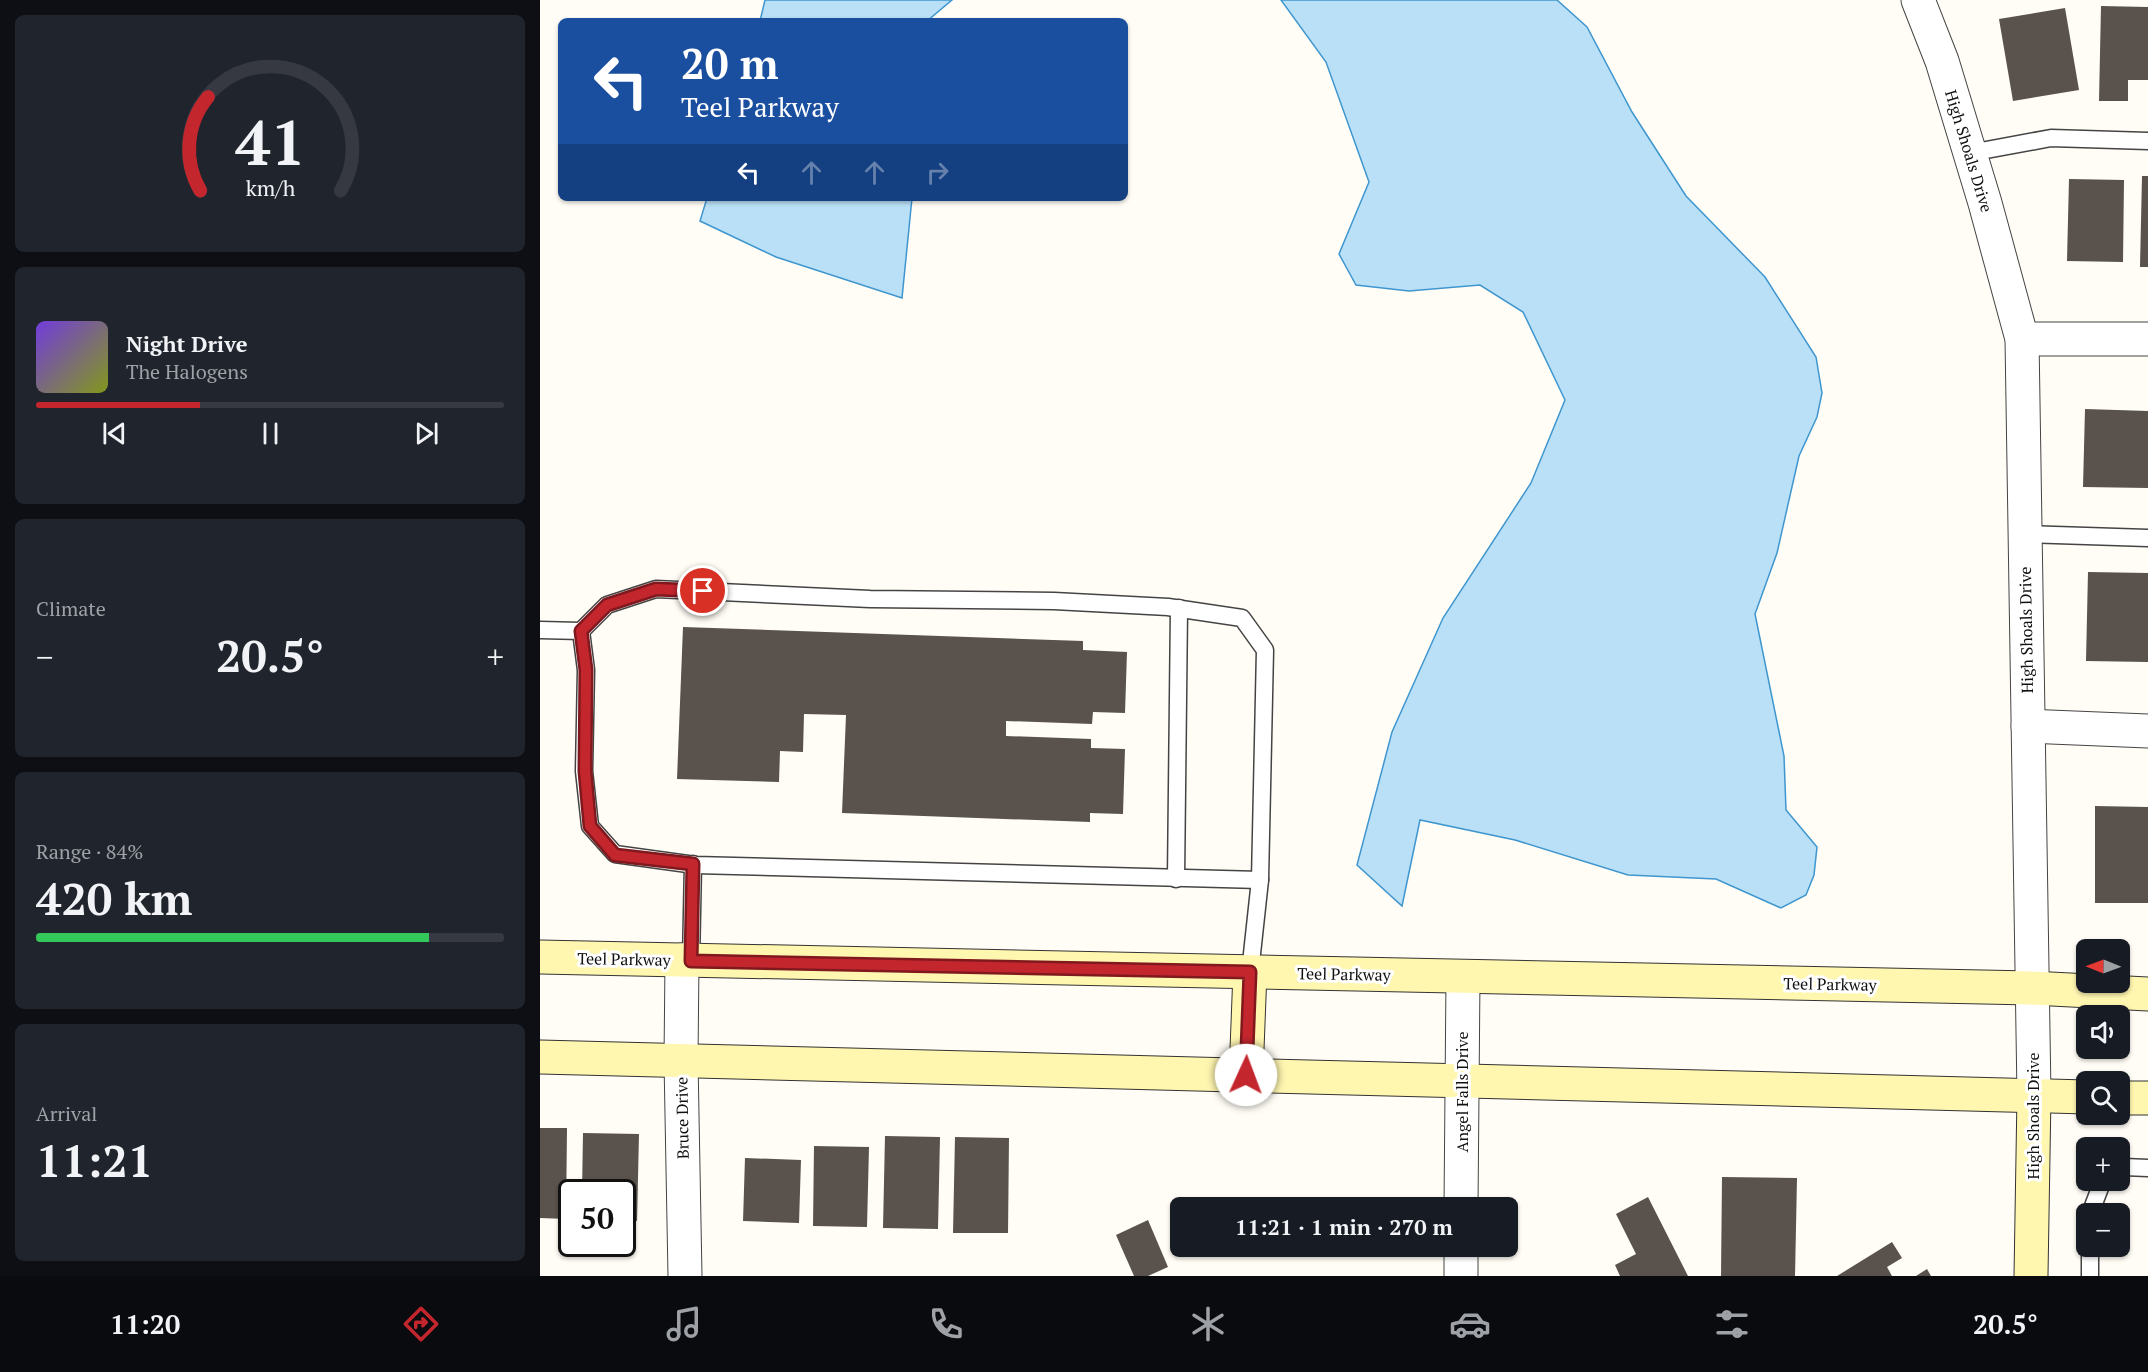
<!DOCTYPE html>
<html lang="en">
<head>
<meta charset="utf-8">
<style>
  body { margin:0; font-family:"PT Serif",serif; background:#20242c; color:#f1f3f6; height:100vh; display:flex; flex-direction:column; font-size:22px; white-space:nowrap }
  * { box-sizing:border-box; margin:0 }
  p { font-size:20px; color:#9ea1a6 }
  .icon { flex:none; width:33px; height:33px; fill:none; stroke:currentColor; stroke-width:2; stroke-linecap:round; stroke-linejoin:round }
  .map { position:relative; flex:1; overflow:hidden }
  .details { display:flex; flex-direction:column; gap:15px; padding:15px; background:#0d0f14; width:540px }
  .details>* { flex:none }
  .guide { position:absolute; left:18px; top:18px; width:570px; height:183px; border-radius:9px; box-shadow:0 2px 4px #0004; background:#1a4fa0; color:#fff; overflow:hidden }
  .needle { width:39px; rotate:271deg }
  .controls { position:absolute; left:1536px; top:939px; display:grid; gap:12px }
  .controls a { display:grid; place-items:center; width:54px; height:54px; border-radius:9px; background:#171b24; box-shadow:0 2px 4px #0004; font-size:30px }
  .speed { position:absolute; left:18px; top:1179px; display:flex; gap:12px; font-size:30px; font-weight:700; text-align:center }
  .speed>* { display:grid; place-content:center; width:78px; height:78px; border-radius:50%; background:#171b24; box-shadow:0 2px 4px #0004; line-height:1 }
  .speed .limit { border:3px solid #111; border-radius:9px; background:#fff; color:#111 }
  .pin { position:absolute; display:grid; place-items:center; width:51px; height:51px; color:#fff; margin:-26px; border:3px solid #fff; border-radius:50%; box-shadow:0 2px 6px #0007 }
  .me { position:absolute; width:66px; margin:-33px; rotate:2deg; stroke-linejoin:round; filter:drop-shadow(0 0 4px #0008) }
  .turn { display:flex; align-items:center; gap:21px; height:126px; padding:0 24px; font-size:27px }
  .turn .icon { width:78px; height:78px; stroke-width:2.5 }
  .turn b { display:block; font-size:42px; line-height:51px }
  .lanes { display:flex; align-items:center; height:57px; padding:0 24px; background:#0003; justify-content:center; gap:30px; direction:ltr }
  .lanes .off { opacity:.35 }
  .big { font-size:45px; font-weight:700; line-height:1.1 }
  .details .tile { flex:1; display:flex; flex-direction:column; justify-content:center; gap:9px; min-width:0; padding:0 21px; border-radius:9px; background:#20242c }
  .details .dial { align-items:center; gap:0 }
  .dial svg { height:156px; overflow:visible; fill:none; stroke:#363941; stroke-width:7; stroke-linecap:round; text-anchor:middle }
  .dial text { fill:#f1f3f6; stroke:none }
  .song { display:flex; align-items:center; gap:18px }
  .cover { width:72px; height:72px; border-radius:9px; background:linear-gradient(135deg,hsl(260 70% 55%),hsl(70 70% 35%)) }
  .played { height:6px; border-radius:3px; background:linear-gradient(90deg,#c4262e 35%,#363941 35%) }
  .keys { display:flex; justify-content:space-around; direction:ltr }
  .heat { display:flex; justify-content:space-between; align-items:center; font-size:33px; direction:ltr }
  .charge { height:9px; border-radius:4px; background:linear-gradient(90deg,#34c759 84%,#363941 0) }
  .trip { position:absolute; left:630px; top:1197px; width:348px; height:60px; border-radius:9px; background:#171b24; box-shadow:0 2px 4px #0004; font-weight:700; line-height:60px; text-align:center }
  .menu { display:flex; height:96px; justify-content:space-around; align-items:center; background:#090b0e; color:#9ea1a6 }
  .menu .icon { width:42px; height:42px }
  .menu .selected { color:#c4262e }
  .menu b { font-size:27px; color:#f1f3f6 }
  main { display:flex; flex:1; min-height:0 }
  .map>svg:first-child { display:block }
  .water { fill:#b9e0f7; stroke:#3f96cf; stroke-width:1.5 }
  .building { fill:#5a524d }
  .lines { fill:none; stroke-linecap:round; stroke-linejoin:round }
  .lane-casing { stroke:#444; stroke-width:19 }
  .street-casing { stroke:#444; stroke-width:35 }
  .secondary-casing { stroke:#333; stroke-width:35 }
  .lane { stroke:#fff; stroke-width:16 }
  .street { stroke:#fff; stroke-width:33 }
  .secondary { stroke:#fff6b0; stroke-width:33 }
  .route-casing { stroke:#7f191e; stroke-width:15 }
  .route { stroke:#c4262e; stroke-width:10 }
  .labels { text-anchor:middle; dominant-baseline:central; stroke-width:6; stroke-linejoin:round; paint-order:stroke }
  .street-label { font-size:16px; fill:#111; stroke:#fff }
</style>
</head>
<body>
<main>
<section class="details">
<div class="tile dial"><svg viewBox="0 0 100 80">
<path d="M14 69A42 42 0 1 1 86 69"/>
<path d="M14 69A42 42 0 0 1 18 21" stroke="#c4262e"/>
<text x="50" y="56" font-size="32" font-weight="700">41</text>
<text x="50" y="72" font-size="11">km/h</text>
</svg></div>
<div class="tile">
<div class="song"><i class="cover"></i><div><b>Night Drive</b><p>The Halogens</p></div></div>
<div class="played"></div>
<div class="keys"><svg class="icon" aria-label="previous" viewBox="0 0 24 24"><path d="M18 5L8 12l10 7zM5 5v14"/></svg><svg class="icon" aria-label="pause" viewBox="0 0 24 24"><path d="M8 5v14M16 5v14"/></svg><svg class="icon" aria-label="next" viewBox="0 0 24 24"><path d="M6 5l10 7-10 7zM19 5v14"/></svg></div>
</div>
<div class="tile"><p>Climate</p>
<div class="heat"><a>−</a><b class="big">20.5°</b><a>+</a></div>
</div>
<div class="tile"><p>Range · 84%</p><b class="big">420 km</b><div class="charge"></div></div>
<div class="tile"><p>Arrival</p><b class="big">11:21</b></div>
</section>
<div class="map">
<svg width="1608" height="1276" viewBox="0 0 1608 1276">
  <rect width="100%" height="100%" fill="#fffdf5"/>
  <!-- water -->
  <g class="water">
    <path d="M225,0H412L387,21H220Z"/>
    <path d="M741,0H1017L1047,27L1092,112L1146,196L1225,277L1276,357L1282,393L1277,417L1259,456L1237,553L1215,614L1244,756L1246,810L1277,847L1274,875L1266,895L1241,908L1176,879L1088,875L975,840L880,820L862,906L817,865L852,732L903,618L991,483L1025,400L983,312L940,285L869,291L816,285L799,254L829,182L786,62Z"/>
    <path d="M167,198H372L362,298L236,257L160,221Z"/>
  </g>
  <!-- building -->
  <g class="building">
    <path d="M1561,6L1608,7V80H1588V101H1559Z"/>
    <path d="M1525,8L1539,90L1473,101L1459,19Z"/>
    <path d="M1602,176H1608V267H1600Z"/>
    <path d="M1529,179L1584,180L1583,262L1527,261Z"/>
    <path d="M1545,409L1608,411V488L1543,487Z"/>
    <path d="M1548,572L1608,573V662L1546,661Z"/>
    <path d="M143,627L543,641V650L587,652L585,713L553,712L552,724L466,721V736L551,739V748L585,749L583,814L550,813V822L302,813L306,715L264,714L263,752L240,751L239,782L137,779Z"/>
    <path d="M1555,806L1608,807V903H1555Z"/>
    <path d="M0,1128H27L26,1219L0,1218Z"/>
    <path d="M43,1133L99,1134L97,1221H82V1192H42Z"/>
    <path d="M345,1136L400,1137L398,1229L343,1228Z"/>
    <path d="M415,1137L469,1138L468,1233H413Z"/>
    <path d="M274,1146L329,1147L327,1227L273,1226Z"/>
    <path d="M205,1158L261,1160L259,1223L203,1221Z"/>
    <path d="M1182,1177L1257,1178L1255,1276H1181Z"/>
    <path d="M1108,1197L1148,1276H1080L1075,1265L1096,1254L1076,1214Z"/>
    <path d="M608,1220L628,1267L608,1276H594L576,1235Z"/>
    <path d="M1352,1242L1362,1258L1347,1267L1352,1276H1297Z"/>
    <path d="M1387,1269L1391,1276H1376Z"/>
  </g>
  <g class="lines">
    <!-- lane casing -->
    <g class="lane-casing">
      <g id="lane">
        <path d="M1430,153L1511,138L1608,141"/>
        <path d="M1485,534L1608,538"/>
        <path d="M0,630L41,631L67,605L116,589L330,599L514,601L628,607L702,618L725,650L720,880L710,972"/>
        <path d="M41,631L46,670L44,771L50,826L75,854L155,865L720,880"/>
        <path d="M636,879L639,608"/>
        <path d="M151,961L153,864"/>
        <path d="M1580,1169L1584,1167L1608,1168"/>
        <path d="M1550,1214L1563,1180"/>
        <path d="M1550,1246V1276"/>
      </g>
    </g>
    <!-- street casing -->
    <g class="street-casing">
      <g id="street">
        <path d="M1378,0L1402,61L1445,203L1482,339L1494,1095"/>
        <path d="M1482,339H1608"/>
        <path d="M1488,726L1608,731"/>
        <path d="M142,960L141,1061L145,1276"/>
        <path d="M921,1208L923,977"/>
        <path d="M921,1276V1246"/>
      </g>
    </g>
    <!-- secondary casing -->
    <g class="secondary-casing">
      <g id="secondary">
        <path d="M0,957L1491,988L1608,994"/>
        <path d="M0,1057L1546,1097"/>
        <path d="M706,1075L710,972"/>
        <path d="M1580,1098H1608"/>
        <path d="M1491,1276L1494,1095"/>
      </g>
    </g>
    <!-- lane -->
    <use href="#lane" class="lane"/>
    <!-- street -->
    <use href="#street" class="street"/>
    <!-- secondary -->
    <use href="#secondary" class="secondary"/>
  </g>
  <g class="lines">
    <!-- route casing -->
    <g class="route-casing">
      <path id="route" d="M163,591L116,589L67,605L41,631L46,670L45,771L50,826L75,855L153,864L151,961L710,972L706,1075"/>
    </g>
    <!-- route -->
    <use href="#route" class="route"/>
  </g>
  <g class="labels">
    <!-- street labels -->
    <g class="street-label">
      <text transform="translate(1429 151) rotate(73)">High Shoals Drive</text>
      <text transform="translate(1486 630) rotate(-91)">High Shoals Drive</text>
      <text transform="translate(84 959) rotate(1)">Teel Parkway</text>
      <text transform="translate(804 974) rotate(1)">Teel Parkway</text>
      <text transform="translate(1290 984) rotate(1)">Teel Parkway</text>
      <text transform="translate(922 1092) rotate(-90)">Angel Falls Drive</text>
      <text transform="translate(1493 1116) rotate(-90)">High Shoals Drive</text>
      <text transform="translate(142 1118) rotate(-91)">Bruce Drive</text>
    </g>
  </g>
</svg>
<div class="controls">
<a><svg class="needle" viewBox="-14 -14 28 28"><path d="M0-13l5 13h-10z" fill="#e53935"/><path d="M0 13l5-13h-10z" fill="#9ea1a6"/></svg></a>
<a><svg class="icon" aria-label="sound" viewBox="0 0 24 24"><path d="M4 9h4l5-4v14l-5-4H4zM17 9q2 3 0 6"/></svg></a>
<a><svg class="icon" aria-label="search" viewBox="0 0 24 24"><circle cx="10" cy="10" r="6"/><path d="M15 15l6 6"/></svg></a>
<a>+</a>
<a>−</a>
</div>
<div class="speed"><div class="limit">50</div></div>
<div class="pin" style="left:163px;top:591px;background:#d93025"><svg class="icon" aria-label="arrive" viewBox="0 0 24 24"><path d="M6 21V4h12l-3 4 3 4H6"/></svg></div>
<svg class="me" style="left:706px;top:1075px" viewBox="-20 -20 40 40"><circle r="19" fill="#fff"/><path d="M0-13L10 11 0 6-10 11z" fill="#c4262e"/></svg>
<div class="trip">11:21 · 1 min · 270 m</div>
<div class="guide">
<div class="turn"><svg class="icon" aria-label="left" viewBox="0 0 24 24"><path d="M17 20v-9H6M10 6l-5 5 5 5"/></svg><div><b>20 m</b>Teel Parkway</div></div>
<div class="lanes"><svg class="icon" aria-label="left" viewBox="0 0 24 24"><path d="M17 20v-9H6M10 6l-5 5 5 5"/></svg><svg class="icon off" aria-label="ahead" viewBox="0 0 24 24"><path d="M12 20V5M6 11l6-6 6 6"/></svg><svg class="icon off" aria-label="ahead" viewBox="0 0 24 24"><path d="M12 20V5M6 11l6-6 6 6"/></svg><svg class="icon off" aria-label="right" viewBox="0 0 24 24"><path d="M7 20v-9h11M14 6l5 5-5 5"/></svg></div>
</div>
</div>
</main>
<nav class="menu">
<b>11:20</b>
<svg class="icon selected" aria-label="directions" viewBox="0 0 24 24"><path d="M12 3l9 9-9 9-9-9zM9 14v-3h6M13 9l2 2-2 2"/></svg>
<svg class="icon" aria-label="music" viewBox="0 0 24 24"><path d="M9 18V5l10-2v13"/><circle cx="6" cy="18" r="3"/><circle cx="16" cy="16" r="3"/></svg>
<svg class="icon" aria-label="phone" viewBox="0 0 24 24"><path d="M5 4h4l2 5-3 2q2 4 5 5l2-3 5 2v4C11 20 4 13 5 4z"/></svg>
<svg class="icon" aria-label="climate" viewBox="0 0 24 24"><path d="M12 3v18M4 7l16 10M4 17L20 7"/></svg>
<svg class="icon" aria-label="car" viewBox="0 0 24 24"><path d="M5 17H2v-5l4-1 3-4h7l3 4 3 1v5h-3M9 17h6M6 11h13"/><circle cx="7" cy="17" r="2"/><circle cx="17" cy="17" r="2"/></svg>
<svg class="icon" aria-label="filters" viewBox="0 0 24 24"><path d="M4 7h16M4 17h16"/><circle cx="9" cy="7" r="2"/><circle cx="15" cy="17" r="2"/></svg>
<b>20.5°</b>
</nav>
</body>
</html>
